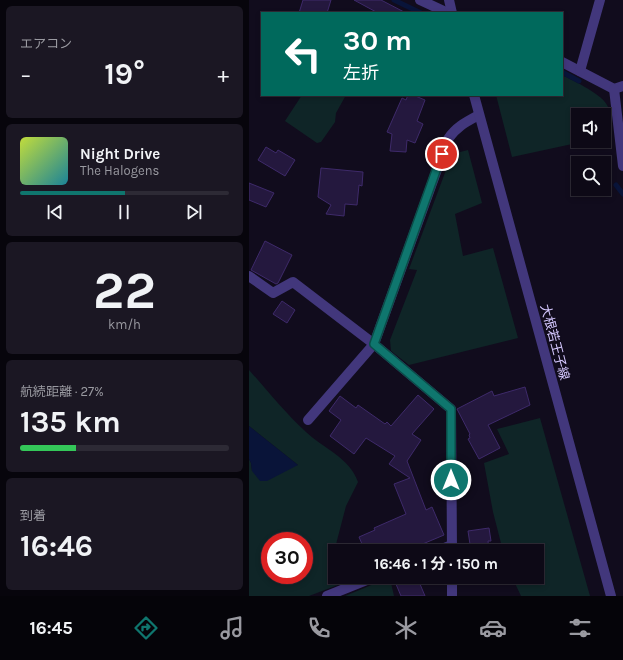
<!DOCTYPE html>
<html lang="ja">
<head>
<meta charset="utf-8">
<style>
  body { margin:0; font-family:Karla,"Noto Sans JP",sans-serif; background:#1b1723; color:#f1f3f6; height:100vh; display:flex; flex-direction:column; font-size:15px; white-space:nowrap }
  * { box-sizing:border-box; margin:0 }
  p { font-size:13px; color:#9a9aa1 }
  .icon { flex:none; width:22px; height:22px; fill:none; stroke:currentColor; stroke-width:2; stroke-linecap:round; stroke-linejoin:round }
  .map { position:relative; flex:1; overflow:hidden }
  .side { display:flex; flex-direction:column; gap:6px; padding:6px; background:#07050c; width:249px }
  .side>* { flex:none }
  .guide { position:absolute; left:12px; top:12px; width:302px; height:84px; border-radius:0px; box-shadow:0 2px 6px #0003,0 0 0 1px #2d2a35; background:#00695c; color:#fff; overflow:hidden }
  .fabs { position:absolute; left:322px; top:108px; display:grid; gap:8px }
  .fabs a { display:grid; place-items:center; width:40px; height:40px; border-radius:0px; background:#0d0916; box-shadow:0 2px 6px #0003,0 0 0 1px #2d2a35; font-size:20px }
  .speed { position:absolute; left:12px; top:532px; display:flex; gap:8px; font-size:20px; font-weight:700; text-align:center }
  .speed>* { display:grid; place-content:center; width:52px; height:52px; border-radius:50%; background:#0d0916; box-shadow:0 2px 6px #0003,0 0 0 1px #2d2a35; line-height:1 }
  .speed .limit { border:6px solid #d22; background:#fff; color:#111 }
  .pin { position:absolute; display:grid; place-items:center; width:34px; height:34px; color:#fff; margin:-17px; border:2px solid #fff; border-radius:50%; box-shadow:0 1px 4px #0007 }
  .me { position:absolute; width:44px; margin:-22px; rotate:0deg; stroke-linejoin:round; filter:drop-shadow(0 0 3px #0008) }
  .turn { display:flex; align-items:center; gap:14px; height:84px; padding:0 16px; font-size:18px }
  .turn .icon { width:52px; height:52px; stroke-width:2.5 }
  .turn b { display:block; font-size:28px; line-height:34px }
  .big { font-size:30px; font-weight:700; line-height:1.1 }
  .side .tile { flex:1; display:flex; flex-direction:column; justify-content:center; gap:6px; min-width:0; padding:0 14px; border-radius:6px; background:#1b1723 }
  .side .dial { align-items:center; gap:0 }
  .dial b { font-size:52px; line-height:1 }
  .song { display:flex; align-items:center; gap:12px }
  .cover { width:48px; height:48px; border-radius:6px; background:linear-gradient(135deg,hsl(70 70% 55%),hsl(190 70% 35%)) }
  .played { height:4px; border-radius:2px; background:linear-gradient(90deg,#0f766e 50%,#2d2a35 50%) }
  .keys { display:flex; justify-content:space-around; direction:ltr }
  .heat { display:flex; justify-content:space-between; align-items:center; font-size:22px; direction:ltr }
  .charge { height:6px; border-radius:3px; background:linear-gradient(90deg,#34c759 27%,#2d2a35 0) }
  .trip { position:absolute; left:79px; top:544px; width:216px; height:40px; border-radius:0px; background:#0d0916; box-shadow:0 2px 6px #0003,0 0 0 1px #2d2a35; font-weight:700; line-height:40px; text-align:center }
  .menu { display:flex; height:64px; justify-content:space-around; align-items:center; background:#050409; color:#9a9aa1 }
  .menu .icon { width:28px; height:28px }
  .menu .on { color:#0f766e }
  .menu b { font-size:18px; color:#f1f3f6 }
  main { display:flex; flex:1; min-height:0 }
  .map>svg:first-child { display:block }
  .green { fill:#0f2527; fill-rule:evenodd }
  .water { fill:#091439 }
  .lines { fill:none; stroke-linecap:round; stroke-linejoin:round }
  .stream { stroke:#091439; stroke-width:5 }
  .building { fill:#24183e; stroke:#3e2a6a }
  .minor { stroke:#42377c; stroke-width:10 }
  .tertiary { stroke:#42377c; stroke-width:10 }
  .route-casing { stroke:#0a4d48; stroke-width:10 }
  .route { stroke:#0f766e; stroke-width:7 }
  .labels { text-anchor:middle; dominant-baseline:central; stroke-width:3; stroke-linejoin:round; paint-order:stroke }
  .street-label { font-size:13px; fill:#d5c8ff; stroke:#110c1d }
</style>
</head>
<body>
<main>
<section class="side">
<div class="tile"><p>エアコン</p>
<div class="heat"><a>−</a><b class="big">19°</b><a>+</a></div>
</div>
<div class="tile">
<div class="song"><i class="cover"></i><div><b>Night Drive</b><p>The Halogens</p></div></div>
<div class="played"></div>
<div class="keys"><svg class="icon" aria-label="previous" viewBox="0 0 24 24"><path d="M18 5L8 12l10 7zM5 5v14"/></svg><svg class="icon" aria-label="pause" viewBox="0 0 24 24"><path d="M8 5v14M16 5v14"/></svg><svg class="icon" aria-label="next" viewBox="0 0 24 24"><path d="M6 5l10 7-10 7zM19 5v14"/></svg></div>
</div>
<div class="tile dial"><b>22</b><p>km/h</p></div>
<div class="tile"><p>航続距離 · 27%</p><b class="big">135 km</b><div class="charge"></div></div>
<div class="tile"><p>到着</p><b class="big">16:46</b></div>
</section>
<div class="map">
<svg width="374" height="596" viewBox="0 0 374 596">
  <rect width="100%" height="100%" fill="#110c1d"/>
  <!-- green -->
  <g class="green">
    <path d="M313,75C325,81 355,95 359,107C362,116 361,127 360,136L355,137V115H329V141H337L263,157L247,95H313Z"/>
    <path d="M53,95H97L87,113L86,122L72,142L68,143L36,121Z"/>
    <path d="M219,150L233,203L206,214L214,256L244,248L269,338L160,365L142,351L141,340L168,270L160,269L203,154Z"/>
    <path d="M0,370C18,390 36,413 57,432C75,449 100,457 109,482L97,506L85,552L86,577H93L94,583L60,596H0V459L2,463L3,471L49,465L0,426ZM21,541H55V575H21Z"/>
    <path d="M291,418L341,596H272L263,577H288V551H254L244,512L235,463L260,454L248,429Z"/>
    <path d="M137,579L142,583L145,596H96Z"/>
  </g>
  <!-- water -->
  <path class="water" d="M0,426L49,465L18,481H11L3,471L2,463L0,459Z"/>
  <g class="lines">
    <!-- stream -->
    <g class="stream">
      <path d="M145,0L172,13"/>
      <path d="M313,72L330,81"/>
      <path d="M367,185L374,194"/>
    </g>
  </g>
  <!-- building -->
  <g class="building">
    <path d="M54,0H82L78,13H50Z"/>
    <path d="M105,0H132L157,13H129Z"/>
    <path d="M159,95H164L176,100L168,121L174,124L166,143L158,140L157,152L141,151L143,134L138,132L153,98L157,100Z"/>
    <path d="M17,147L27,153L29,150L46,160L36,176L9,160Z"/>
    <path d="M72,168L114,172L113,186L110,185L108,205L96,204L95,216L77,214L82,205L69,197Z"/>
    <path d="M0,183L25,193L17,207L0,200Z"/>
    <path d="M16,241L43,255L29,283L27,284L2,270Z"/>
    <path d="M33,301L46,310L38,323L24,314Z"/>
    <path d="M276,387L281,405L239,425L251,448L230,459L219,439L221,438L220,435L221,434L208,409L243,391L245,396Z"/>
    <path d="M169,395L185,409L163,434L172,440L158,461L177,510L183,507L195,535L157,551H116L110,537L126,530L125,528L157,514L145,484L161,478L140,464L146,456L117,438L105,454L81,436L92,420L80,411L91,396L107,408L109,405L136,424L138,422L142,426Z"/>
    <path d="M240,528L242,541H239L240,551H222L219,531Z"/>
    <path d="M144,577H168L176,596H152Z"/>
  </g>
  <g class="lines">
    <!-- minor -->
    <g class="minor">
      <path d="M171,0L199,13"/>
      <path d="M313,62L365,89L374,86"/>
      <path d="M331,71L351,0"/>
      <path d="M365,89L374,166"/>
      <path d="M0,276L24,293L44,282L125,344L202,409L203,551"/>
      <path d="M59,420L125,344L199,139C207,127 217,122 230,115"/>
      <path d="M188,551L203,545"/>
      <path d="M203,577V596"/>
      <path d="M78,596L125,577"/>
    </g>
    <!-- tertiary -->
    <g class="tertiary">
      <path d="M200,0L203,13"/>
      <path d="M225,95L362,596"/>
    </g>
  </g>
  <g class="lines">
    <!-- route casing -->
    <g class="route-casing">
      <path id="route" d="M193,154L125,344L202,409V480"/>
    </g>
    <!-- route -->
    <use href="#route" class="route"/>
  </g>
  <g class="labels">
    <!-- street labels -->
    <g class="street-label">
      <text transform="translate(306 342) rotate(75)">大根若王子線</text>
    </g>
  </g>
</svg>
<div class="fabs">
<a><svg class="icon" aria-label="sound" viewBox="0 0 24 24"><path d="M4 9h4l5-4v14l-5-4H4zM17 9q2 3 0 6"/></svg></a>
<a><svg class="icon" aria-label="search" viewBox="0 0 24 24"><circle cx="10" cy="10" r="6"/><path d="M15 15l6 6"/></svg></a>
</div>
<div class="speed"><div class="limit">30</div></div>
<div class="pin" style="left:193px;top:154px;background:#d93025"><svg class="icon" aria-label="arrive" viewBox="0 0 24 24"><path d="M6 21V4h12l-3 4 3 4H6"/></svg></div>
<svg class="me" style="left:202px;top:480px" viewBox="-20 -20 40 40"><circle r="17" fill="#0f766e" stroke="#fff" stroke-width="3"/><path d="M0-11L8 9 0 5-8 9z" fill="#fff"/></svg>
<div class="trip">16:46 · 1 分 · 150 m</div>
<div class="guide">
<div class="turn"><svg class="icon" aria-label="left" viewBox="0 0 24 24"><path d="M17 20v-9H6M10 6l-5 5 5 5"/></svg><div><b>30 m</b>左折</div></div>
</div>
</div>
</main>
<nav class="menu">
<b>16:45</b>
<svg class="icon on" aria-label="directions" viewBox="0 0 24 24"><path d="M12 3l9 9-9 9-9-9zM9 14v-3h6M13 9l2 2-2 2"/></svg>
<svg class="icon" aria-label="music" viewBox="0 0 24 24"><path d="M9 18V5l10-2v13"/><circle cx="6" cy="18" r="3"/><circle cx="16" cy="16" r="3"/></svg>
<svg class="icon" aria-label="phone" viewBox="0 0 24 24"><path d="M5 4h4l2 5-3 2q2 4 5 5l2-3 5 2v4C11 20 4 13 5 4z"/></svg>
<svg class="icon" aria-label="climate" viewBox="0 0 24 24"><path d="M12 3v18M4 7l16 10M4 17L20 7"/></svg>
<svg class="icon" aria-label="car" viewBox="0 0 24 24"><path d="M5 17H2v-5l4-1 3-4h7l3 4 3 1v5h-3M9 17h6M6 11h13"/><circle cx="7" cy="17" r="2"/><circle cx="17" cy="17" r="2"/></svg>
<svg class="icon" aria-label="filters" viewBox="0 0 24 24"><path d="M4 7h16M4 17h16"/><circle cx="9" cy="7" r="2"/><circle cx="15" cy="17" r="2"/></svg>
</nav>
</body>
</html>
